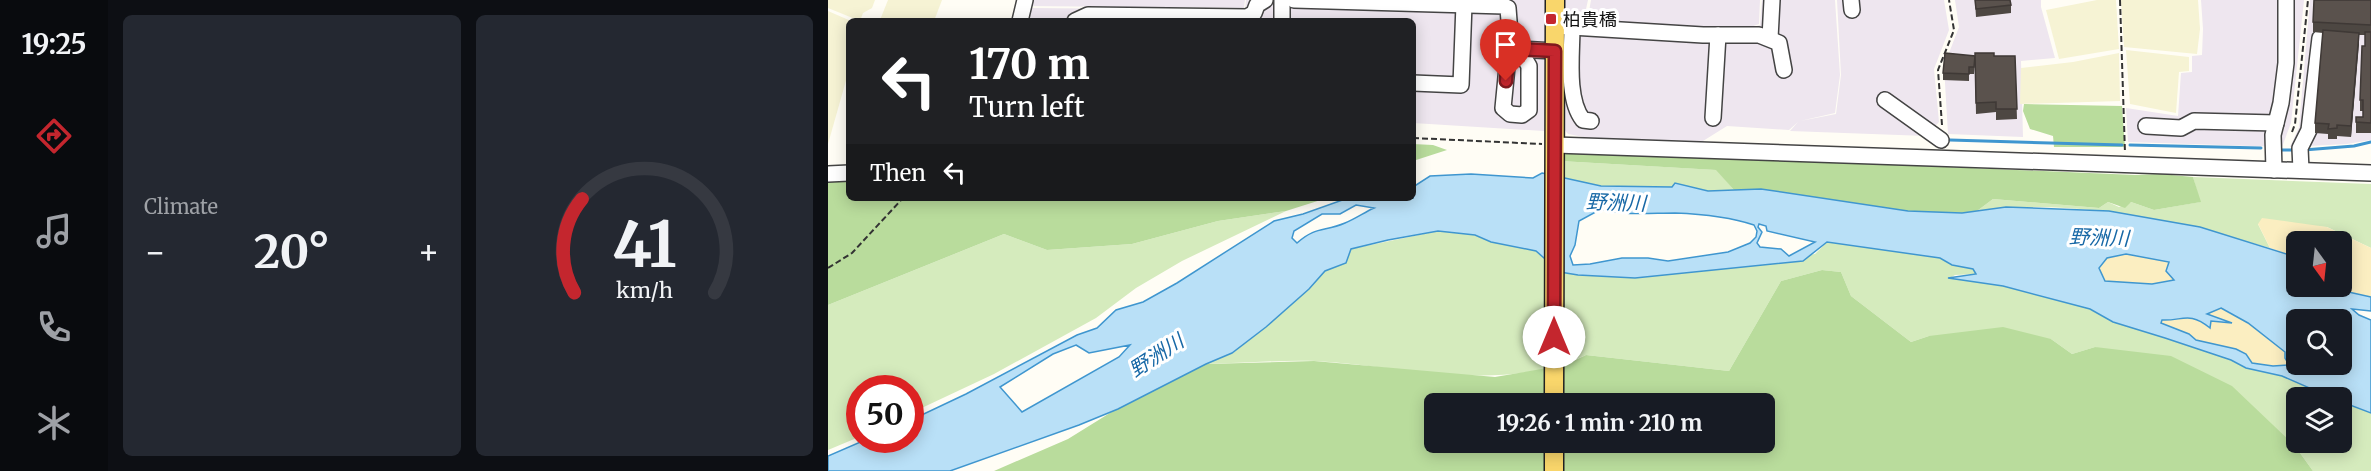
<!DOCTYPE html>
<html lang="en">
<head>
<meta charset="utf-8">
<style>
  body { margin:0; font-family:Merriweather,"Noto Sans JP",serif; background:#242831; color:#f1f3f6; height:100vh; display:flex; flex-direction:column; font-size:22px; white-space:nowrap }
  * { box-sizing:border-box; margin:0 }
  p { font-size:20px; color:#9ea1a6 }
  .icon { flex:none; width:33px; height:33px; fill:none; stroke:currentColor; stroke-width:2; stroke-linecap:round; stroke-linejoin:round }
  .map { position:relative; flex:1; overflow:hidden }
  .drawer { display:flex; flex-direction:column; gap:15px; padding:15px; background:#0d0f14; width:720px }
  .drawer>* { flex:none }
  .hud { position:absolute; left:18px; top:18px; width:570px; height:183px; border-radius:9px; box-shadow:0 3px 15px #0003; background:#202124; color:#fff; overflow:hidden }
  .needle { width:39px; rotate:165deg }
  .tools { position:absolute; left:1458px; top:231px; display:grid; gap:12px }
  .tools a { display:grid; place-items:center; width:66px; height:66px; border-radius:9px; background:#171b24; box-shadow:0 3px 15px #0003; font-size:30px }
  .speed { position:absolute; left:18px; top:375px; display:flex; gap:12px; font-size:30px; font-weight:700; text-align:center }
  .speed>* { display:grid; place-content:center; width:78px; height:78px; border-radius:50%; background:#171b24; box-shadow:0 3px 15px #0003; line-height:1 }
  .speed .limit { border:9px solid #d22; background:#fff; color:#111 }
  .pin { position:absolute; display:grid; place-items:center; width:51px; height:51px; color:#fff; margin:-62px -26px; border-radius:50% 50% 50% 0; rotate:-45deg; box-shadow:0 0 6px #0007 }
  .pin .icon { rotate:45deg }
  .me { position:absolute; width:66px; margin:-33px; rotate:0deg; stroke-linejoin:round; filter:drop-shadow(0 0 4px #0008) }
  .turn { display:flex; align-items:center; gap:21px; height:126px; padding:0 24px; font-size:27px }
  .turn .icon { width:78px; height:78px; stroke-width:2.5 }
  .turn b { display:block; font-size:42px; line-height:51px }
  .then { display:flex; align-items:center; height:57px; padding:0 24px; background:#0003; gap:12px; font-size:22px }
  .big { font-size:45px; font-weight:700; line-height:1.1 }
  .drawer .widget { flex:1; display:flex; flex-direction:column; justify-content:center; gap:9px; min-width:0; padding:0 21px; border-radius:9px; background:#242831 }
  .drawer .dial { align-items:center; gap:0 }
  .dial svg { height:156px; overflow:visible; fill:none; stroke:#363941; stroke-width:7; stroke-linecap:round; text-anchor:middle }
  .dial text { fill:#f1f3f6; stroke:none }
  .heat { display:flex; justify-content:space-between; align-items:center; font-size:33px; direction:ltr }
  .drawer .tiles { flex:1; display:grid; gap:15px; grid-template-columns:repeat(2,1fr) }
  .trip { position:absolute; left:596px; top:393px; width:351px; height:60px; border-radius:9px; background:#171b24; box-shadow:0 3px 15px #0003; font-weight:700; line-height:60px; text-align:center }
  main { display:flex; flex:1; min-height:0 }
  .tabs { display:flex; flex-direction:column; width:108px; justify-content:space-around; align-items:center; background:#090b0e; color:#9ea1a6 }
  .tabs .icon { width:42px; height:42px }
  .tabs .current { color:#c4262e }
  .tabs b { font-size:27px; color:#f1f3f6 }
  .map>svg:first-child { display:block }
  .industrial { fill:#eee6ef }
  .farmland { fill:#f6f3d4 }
  .green { fill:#d5ebbd }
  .forest { fill:#b9dc9c; fill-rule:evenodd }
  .sand { fill:#fbeec1 }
  .water { fill:#b9e0f7; stroke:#3f96cf; stroke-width:1.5; fill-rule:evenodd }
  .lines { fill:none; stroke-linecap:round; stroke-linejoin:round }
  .stream { stroke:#3f96cf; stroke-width:3 }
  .minor-casing { stroke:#444; stroke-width:18 }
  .major-casing { stroke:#222; stroke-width:21 }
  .path { stroke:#333; stroke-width:2; stroke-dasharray:6 3; stroke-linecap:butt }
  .minor { stroke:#fff; stroke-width:15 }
  .major { stroke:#f9d66b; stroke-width:18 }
  .wall { fill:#4d4742 }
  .shaded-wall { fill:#3f3936 }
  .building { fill:#5a524d; stroke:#3f3936; stroke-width:1.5 }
  .route-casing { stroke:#7f191e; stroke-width:15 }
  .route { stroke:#c4262e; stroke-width:10 }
  .poi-dot { fill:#c4262e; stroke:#fff; stroke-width:2 }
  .labels { text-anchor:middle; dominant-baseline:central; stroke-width:6; stroke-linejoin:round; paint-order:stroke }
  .poi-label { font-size:18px; fill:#111; stroke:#fff; text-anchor:start }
  .water-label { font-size:20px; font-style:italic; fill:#1768a6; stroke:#fff }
</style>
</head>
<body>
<main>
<nav class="tabs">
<b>19:25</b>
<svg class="icon current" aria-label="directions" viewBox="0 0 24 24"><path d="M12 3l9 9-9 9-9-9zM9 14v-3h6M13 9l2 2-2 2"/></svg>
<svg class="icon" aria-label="music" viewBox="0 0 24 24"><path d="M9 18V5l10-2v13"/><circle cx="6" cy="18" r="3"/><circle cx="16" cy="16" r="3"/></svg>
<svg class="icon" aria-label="phone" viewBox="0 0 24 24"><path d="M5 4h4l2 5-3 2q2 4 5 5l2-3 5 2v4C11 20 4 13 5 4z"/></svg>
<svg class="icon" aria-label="climate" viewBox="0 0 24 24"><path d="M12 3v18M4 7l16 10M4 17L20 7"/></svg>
</nav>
<section class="drawer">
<div class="tiles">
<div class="widget"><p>Climate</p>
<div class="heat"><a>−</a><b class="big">20°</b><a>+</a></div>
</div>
<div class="widget dial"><svg viewBox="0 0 100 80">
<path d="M14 69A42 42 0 1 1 86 69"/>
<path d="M14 69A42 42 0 0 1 18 21" stroke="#c4262e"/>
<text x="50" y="56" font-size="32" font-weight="700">41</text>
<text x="50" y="72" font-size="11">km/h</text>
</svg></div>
</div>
</section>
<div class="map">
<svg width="1543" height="471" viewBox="0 0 1543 471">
  <rect width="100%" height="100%" fill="#fffdf5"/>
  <!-- industrial -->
  <g class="industrial">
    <path d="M200,0H417L416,8L199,6Z"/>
    <path d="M418,0H720L716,131L585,123V21H201L203,8L417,10Z"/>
    <path d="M732,0H760L755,23H759L763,0H932L931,24L908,32L932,25L934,0H1007L1012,75L1007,113L972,121L1008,114L1013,75L1009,0H1116L1121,30L1106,69L1111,122L1098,136L962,131L970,122L961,130L899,126L875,141L766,139L740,134L731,123Z"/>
    <path d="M1127,0H1213V7L1227,58L1193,61L1195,137L1120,134L1116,66L1131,27Z"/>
    <path d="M1373,0H1476L1463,123L1454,147L1300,142L1298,108L1350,116L1353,73L1364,72V56L1374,55L1375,29Z"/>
    <path d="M1482,0H1543V140L1519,144L1462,147L1471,127Z"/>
  </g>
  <!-- farmland -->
  <g class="farmland">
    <path d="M0,0H47L44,8L35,13L32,21L0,8Z"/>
    <path d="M60,0H114L106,21L52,20Z"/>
    <path d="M1269,0H1288L1291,49L1231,59L1218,10Z"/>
    <path d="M1293,0H1370L1372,29L1369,54L1296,47Z"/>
    <path d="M0,11L23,21H21V70L0,144Z"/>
    <path d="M1298,50L1361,57V71L1351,72L1348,113L1302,104Z"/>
    <path d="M1291,53L1292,101L1192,104L1193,68L1245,62Z"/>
  </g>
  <!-- green -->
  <g class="green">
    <path d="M732,161L889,170L906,190L880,191L847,183L844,187L773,186L732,179Z"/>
    <path d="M1365,177L1543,184V248L1499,227L1430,224L1442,248C1349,221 1245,197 1149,211L1165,199L1271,208L1280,202L1291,207L1303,202L1326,210L1372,202Z"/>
    <path d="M458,211L354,261L308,288L268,318L166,374L83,413L82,388H32L31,437L0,450V305L176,234L219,250L304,244L390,221Z"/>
    <path d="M610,231L647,235L663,242L708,251L732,272L750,275L807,278L987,254L999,242L1112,258L1124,265L1145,269L1148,274L1127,275L1122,278L1175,286L1262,309L1285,322L1337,338L1403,360L1418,368L1454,376L1502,397L1468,398V442H1514V402L1543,413V471H1485L1467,446L1267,347L1244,354L1223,339L1101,336L1083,342L1023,296L1013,272L994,270L953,281L901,371L758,355C676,394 575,366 488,361C451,360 414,363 378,364L405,353L438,327L481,289L497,271L518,263L523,249Z"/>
  </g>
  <!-- forest -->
  <g class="forest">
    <path d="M1196,104L1294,106L1297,147H1226L1225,136L1202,129L1195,111Z"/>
    <path d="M585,144L605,145L619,150L585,161Z"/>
    <path d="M744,151L1307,175L1333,174L1365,177L1373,202L1326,210L1303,202L1297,208L1280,202L1271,208L1165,199L1149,211L1134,213L1080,211L933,189L906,190L888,170L732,161L736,155Z"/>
    <path d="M21,174V198H499L458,211L390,221L304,244L219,250L176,234L0,305V175Z"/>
    <path d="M994,270L1013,272L1023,296L1083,342L1101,336L1175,327L1223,339L1244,354L1267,347L1343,356L1404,386L1467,446L1485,471H166L240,439L290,408L378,364L486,361L667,377L737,365L758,355L901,371L953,281ZM606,404H936V442H606Z"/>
  </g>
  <!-- sand -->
  <g class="sand">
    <path d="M1434,218L1499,227L1543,248V297L1498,287L1514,286V242H1468V257L1442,248L1430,224Z"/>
    <path d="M1298,254L1341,262L1346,280L1324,284L1276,281L1271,268L1279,258Z"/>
    <path d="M1393,308L1420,323L1458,352L1462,366H1445L1424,363L1418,354L1408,349L1368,340L1361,334L1333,323L1334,320C1355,321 1361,311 1381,328L1382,321L1401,323L1378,314Z"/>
  </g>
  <!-- water -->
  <path class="water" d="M714,173L773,186L844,187L847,183L880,191L933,189L1080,211L1134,213L1178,207L1281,211L1372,227L1468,257V286L1498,287L1543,297V311L1524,309L1531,315L1543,320V413L1514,402V398L1502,397L1454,376L1418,368L1403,360L1337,338L1285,322L1262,309L1175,286L1120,278L1148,274L1145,269L1124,265L1112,258L999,242L975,261L807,278L750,275L732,272L708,251L663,242L647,235L610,231L560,240L523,249L518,263L497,271L481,289L438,327L404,353L378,364L290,409L251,425L122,471H0V456L37,440H82L83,420L138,394L249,335L269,328L288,310L315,302L349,283L446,221L475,214L520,198H585V187L602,176L643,174L705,178ZM528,205L546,208C537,212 527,219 517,223C496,232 488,226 469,243L464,238L466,231L494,214H512ZM773,209C798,216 822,213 847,213C872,214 902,217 926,225L929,231L928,237L922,243L900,252L840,261L820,258H794L762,264L745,265L742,256L747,245L751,221ZM931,224L938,226L939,231L987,242L961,256L953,249L932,247L929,243L934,232L930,227ZM1298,254L1341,262L1338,271L1346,280L1324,284L1277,281L1271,268L1279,258ZM1393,308L1420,323L1457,352V358L1461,365L1445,366L1424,363L1418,354L1408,349L1368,340L1361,334L1333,323L1334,320C1355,321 1361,311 1382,328L1383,321L1404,323L1379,314ZM1468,320H1514V364H1468ZM248,345L261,353L302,345L291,357L194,412L172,387L225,354Z"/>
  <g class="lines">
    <!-- stream -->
    <g class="stream">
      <path d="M1122,140L1294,145"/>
      <path d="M1302,145L1433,148"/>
      <path d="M1453,150H1466"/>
      <path d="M1476,150L1526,146L1543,142"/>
    </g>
    <!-- minor casing -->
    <g class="minor-casing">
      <g id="minor">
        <path d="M466,0L676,6L680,8L682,34L701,66V110L694,115L682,114L675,108L679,67L689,49"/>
        <path d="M1023,0L1024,10"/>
        <path d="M192,21L197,0"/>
        <path d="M247,21L260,15L419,17L426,13L429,5L437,0"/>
        <path d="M454,21V0"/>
        <path d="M727,26L875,35H931L951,43L956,70"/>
        <path d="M744,27C744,53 738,99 755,120L763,121"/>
        <path d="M942,38L944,0"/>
        <path d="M689,49L727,51"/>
        <path d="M585,83L633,85L636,4"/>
        <path d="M1057,100L1113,140"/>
        <path d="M885,118L890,35"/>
        <path d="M1318,126L1353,128L1366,121L1448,123"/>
        <path d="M727,145L1543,173"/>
        <path d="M1446,170L1445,135L1453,103L1458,63V0"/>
        <path d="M1473,170L1472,148L1481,130L1492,38"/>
        <path d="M0,174L21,173"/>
      </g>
    </g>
    <!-- major casing -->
    <g class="major-casing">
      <g id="major">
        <path d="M726,404L727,0"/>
        <path d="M726,471V442"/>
      </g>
    </g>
    <!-- path -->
    <g class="path">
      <path d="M1292,0L1297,153"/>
      <path d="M1114,125L1110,70L1126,30L1121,0"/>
      <path d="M1464,132L1467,124L1480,0"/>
      <path d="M585,138L714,144"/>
      <path d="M0,268L24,253L75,198"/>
    </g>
    <!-- minor -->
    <use href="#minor" class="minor"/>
    <!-- major -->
    <use href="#major" class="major"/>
  </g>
  <!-- wall -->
  <g class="wall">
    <path d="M1147,0L1183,5V13L1148,17Z"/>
    <path d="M1543,0V133H1528V117H1535V111H1532V100L1537,46V35H1531L1523,137L1509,136V139H1500V134L1487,133V123L1495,33L1485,32V22Z"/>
    <path d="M1147,56H1187L1189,119L1168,120V112L1148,114L1147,64L1146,74H1141V81L1115,80V73Z"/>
  </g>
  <!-- shaded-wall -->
  <path class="shaded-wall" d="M1531,33V44L1523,137V126Z"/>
  <!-- building -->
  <g class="building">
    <path d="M1147,0H1182L1183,5L1148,9Z"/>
    <path d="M1486,0H1543V25L1485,22Z"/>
    <path d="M1495,30L1531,33L1523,126L1509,125V128L1500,129L1501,124L1487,123Z"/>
    <path d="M1537,32H1543V123L1528,122V117H1535V100H1532L1534,46H1537Z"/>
    <path d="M1117,53L1147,56L1146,67H1141V74L1115,73Z"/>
    <path d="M1147,53H1166V56H1187L1189,109H1168V102L1148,103Z"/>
  </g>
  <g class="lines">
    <!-- route casing -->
    <g class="route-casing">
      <path id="route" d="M678,81L679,67L689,49L727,51L726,337"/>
    </g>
    <!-- route -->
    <use href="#route" class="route"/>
  </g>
  <!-- markers -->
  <rect class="poi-dot" x="717" y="13" width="12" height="12" rx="3"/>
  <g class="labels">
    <!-- poi labels -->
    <g class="poi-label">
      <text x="735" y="19">柏貴橋</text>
    </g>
    <!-- water labels -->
    <g class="water-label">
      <text transform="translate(788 202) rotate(2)">野洲川</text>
      <text transform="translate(1271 237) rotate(2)">野洲川</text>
      <text transform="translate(328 355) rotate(-33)">野洲川</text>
    </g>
  </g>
</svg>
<div class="tools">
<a><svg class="needle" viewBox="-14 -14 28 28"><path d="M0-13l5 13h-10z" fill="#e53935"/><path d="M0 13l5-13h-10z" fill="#9ea1a6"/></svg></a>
<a><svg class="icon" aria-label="search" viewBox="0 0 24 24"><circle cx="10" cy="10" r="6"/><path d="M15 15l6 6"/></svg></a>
<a><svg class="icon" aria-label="layers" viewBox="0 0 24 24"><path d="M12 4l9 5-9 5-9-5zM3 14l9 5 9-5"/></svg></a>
</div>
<div class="speed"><div class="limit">50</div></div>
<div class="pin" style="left:678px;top:81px;background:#d93025"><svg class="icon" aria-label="arrive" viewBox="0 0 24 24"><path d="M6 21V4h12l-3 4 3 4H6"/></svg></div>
<svg class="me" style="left:726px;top:337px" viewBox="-20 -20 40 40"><circle r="19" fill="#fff"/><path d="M0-13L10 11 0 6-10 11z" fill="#c4262e"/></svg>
<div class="trip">19:26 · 1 min · 210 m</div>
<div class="hud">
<div class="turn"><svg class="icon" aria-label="left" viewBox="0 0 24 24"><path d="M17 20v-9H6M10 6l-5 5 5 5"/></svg><div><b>170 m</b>Turn left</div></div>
<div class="then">Then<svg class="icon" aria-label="left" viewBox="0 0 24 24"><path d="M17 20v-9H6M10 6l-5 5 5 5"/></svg></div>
</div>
</div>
</main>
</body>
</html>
